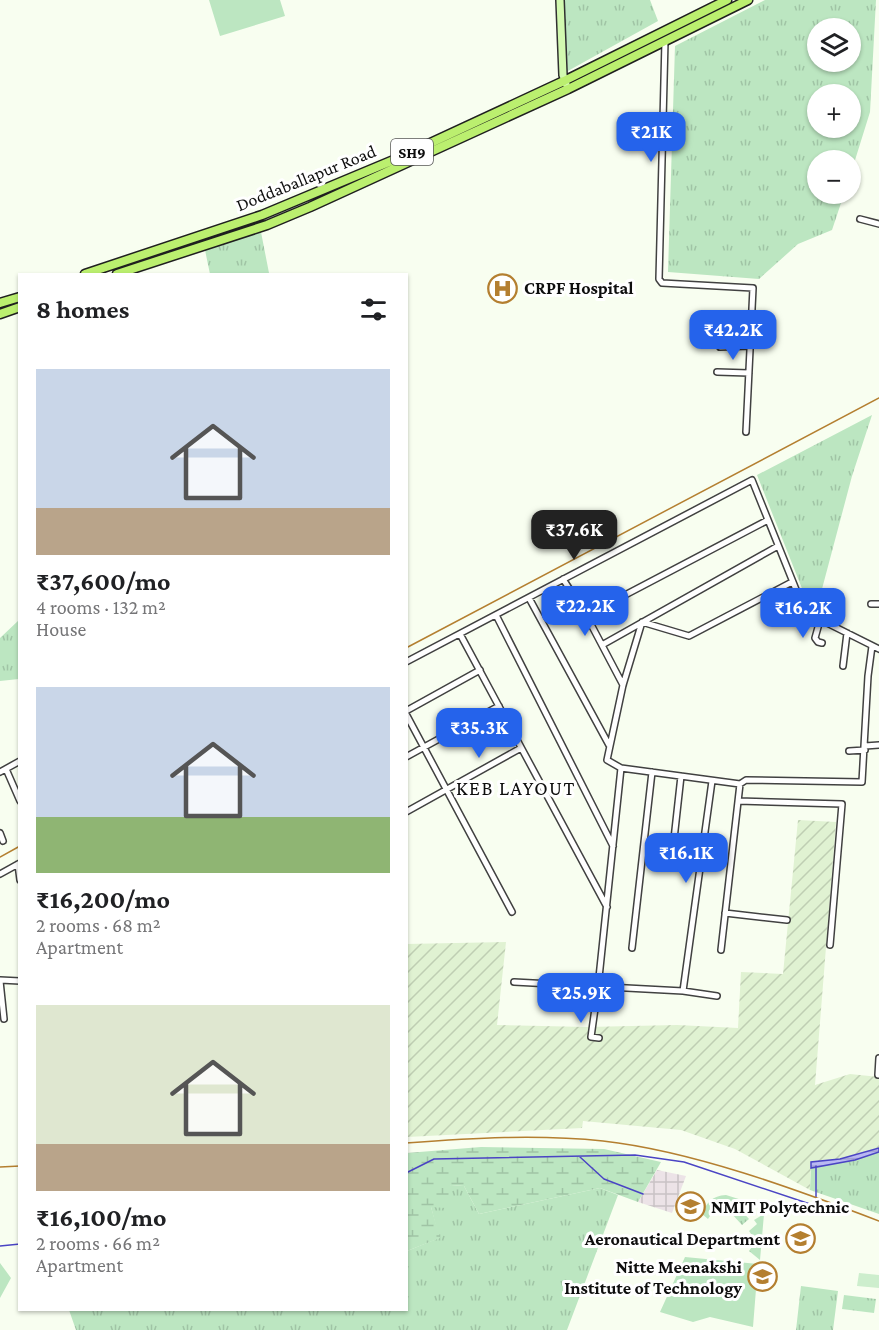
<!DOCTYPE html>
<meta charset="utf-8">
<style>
body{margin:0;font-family:"Crimson Pro",serif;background:#f2f2f2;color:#202124;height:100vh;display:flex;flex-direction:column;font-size:22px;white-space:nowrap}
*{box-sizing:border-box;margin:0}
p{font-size:20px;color:#757577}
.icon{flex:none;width:33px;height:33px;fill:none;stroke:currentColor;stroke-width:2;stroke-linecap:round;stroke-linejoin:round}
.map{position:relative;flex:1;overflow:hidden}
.drawer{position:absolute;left:18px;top:273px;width:390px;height:1038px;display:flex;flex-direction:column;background:#fff;border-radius:0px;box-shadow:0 2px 4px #0004}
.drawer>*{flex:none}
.fabs{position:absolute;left:807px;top:18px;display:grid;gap:12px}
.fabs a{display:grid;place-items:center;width:54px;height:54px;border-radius:50%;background:#fff;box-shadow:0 2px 4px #0004;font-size:30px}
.price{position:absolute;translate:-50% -51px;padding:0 14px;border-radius:12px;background:#2563eb;color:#fff;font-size:20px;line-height:39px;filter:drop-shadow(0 2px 3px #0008)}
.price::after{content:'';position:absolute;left:50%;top:36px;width:18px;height:14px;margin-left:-9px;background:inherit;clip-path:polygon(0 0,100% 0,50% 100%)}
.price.on{background:#222;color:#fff}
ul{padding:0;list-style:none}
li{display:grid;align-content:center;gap:12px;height:318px;padding:0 18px}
li span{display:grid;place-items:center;height:186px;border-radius:0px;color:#555}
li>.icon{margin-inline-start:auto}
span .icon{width:108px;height:108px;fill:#fffc;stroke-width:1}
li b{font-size:26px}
h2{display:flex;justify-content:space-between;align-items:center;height:72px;padding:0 18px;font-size:26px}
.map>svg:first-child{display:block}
.industrial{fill:url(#industrial-grid)}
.farmland{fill:url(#farmland-furrows)}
.grass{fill:url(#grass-tufts);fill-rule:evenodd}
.wetland{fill:url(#wetland-marsh)}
.park{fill:#bce6c1}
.pitch{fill:#cdeecd}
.water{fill:url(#water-rules);stroke:#4a44c4;stroke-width:1.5}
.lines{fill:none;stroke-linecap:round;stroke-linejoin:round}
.stream{stroke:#4a44c4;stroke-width:1.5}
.street-casing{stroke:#414141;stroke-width:8}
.secondary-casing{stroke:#303030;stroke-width:10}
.primary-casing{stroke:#1f1f1f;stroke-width:11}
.street{stroke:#fff;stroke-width:5}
.secondary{stroke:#d2f9b0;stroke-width:7}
.primary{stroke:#bbef6f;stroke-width:8}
.rail{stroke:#b47f30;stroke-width:1.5}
.labels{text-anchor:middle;stroke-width:6;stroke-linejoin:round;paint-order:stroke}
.shield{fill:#fff;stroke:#565656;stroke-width:1.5}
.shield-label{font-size:16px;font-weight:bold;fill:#0e0e0e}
.street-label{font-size:18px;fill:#0e0e0e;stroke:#fff}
.poi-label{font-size:18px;font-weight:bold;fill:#0e0e0e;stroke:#fff;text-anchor:start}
.neighbourhood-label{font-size:20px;letter-spacing:1.5px;fill:#0e0e0e;stroke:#fff}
</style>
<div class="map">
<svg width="879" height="1330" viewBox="0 0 879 1330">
<defs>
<pattern id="industrial-grid" width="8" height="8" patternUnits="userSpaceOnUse" patternTransform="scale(1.5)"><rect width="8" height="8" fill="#ece3e7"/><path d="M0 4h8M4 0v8" fill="none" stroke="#c9c2c5"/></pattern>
<pattern id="farmland-furrows" width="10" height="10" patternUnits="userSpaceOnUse" patternTransform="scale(1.5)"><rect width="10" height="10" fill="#e0f2d2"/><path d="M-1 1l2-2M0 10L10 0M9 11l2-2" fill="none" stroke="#bfceb3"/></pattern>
<pattern id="grass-tufts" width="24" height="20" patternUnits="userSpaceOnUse" patternTransform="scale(1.5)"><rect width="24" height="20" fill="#bce6c1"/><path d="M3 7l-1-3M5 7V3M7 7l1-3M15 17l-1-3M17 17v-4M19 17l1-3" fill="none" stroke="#a0c4a5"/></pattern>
<pattern id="wetland-marsh" width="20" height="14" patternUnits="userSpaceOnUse" patternTransform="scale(1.5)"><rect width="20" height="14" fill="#bce6c1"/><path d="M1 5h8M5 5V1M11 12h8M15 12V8" fill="none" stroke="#a0c4a5"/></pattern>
<pattern id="water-rules" width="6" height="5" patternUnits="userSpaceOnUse" patternTransform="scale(1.5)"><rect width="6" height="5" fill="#b9b8f2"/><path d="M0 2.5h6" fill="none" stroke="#9e9dce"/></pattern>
</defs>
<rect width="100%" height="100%" fill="#f8fef0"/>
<path class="industrial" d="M657 1170 686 1176 672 1213 638 1202Z"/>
<path class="farmland" d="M798 820 836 822 815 1085 850 1074 879 1077V1148L840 1159 811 1162 810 1190 735 1149 681 1130 583 1121 582 1128 407 1137 406 944 506 942 497 1025 587 1027 677 1025 738 1028 741 972 783 974Z"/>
<path class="grass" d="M563 0H650L658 21 566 72Z
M765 0H876L870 112 851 173 850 160H818V194H844L832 230 798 244 759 279 668 272 675 46ZM818 28H850V62H818ZM818 94H850V128H818Z
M261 232 269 273 210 274 205 250Z
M872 415 852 476 818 604 803 591 757 475Z
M19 620V679L0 681V638Z
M879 1152V1214L810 1190 811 1168 855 1160Z
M451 1185 464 1186 479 1214 600 1188 618 1195 567 1330H76L69 1310H406L407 1251 439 1238 431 1207Z
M726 1195 745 1201 741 1210 749 1219 742 1225 720 1201 708 1219 702 1214C707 1202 712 1196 726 1195Z
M764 1214 760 1260 749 1251 756 1241 749 1231 757 1224 754 1220Z
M801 1286 838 1291 833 1330H796Z
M844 1295 876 1299 874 1313 842 1309Z"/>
<path class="wetland" d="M481 1147 604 1149 661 1162 638 1202 600 1188 479 1214 464 1186 451 1185 446 1208 431 1207 440 1238 407 1251V1153Z"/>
<path class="park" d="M209 0H280L285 16 220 36Z
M685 1257 758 1264 753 1327 710 1317 693 1322 660 1312Z
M0 1263 11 1278 0 1298Z"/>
<path class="pitch" d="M859 1273 879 1275V1288L857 1286Z"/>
<path class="water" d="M879 1148V1152L855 1160 811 1168V1162L840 1159Z"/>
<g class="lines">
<path class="stream" d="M580 1157 604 1179 643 1194
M406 1173 434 1159 635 1155 684 1162 816 1206V1166
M0 1246 20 1244"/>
<defs>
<path id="street" d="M665 41 659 279 662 283 753 288 746 432
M860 219 879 224
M719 323 752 324
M720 347 750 346
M717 372 749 373
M563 579 585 613 623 685
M792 582 689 636 642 622 623 685 607 760 621 768 740 784 746 780 862 782 868 676 872 646
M529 598 609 745
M871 604H879
M496 615 613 846
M587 615 768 520
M820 620 815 638 818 642 822 643
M460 634 607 907
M602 645 778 546
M406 662 752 480 805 612 879 649
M843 666 847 633
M406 711 480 670
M406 714 512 912
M865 746 879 745
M849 751 865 750
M406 757 499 706
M6 769 20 801
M0 772 20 761
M738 801 842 804 830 945
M406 812 521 748
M0 833 3 841
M673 848 681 776
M18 864 20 880
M0 874 20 863
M725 913 787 920
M632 948 652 772
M721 950 740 784
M0 980 20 981
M0 981 4 1019
M514 982 683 991 717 996
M683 991 712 781
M599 1038 591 1037 598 987 621 768
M878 1075 879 1058"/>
<path id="secondary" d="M560 0 563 75 566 84"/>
<path id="primary" d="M85 274 262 215 396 159 564 81 727 0
M117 274 267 225 310 207 568 89 748 0
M0 303 20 297
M0 314 20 307"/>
</defs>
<use href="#street" class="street-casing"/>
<use href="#secondary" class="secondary-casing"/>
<use href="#primary" class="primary-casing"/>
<use href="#street" class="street"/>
<use href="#secondary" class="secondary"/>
<use href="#primary" class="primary"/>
<path class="rail" d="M406 648 879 398
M0 857 20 846
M406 1143C472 1138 537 1134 603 1141 692 1151 795 1189 879 1221
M0 1167 20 1166"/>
</g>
<defs>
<symbol id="hospital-ring" viewBox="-11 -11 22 22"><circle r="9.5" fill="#fff" stroke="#b47f30" stroke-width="1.5"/><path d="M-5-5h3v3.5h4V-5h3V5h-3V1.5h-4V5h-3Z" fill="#b47f30"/></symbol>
<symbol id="university-ring" viewBox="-11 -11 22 22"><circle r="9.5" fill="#fff" stroke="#b47f30" stroke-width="1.5"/><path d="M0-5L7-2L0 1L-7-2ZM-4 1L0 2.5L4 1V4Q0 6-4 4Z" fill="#b47f30"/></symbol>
</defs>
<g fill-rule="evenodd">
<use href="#hospital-ring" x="486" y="272" width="33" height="33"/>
<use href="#university-ring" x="674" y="1190" width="33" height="33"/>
<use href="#university-ring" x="784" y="1222" width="33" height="33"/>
<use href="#university-ring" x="746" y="1260" width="33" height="33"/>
</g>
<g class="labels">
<rect class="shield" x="391" y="139" width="42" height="26" rx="4.5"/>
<g class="shield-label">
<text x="412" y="158">SH9</text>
</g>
<g class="street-label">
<text transform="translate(306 178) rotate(-22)" y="6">Doddaballapur Road</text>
</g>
<g class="poi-label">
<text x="524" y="294">CRPF Hospital</text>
<text x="711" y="1213">NMIT Polytechnic</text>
<text x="780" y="1245" text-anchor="end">Aeronautical Department</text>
<text x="742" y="1273" text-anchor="end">Nitte Meenakshi<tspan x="742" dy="21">Institute of Technology</tspan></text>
</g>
<g class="neighbourhood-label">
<text x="516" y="795">KEB LAYOUT</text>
</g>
</g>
</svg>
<div class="fabs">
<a><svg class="icon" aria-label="layers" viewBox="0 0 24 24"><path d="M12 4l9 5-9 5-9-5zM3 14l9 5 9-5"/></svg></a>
<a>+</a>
<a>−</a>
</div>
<b class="price" style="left:651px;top:163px">₹21K</b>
<b class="price" style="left:733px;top:361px">₹42.2K</b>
<b class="price on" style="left:574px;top:561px">₹37.6K</b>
<b class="price" style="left:585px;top:637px">₹22.2K</b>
<b class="price" style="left:803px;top:639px">₹16.2K</b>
<b class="price" style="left:479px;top:759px">₹35.3K</b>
<b class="price" style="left:686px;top:884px">₹16.1K</b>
<b class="price" style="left:581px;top:1024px">₹25.9K</b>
<section class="drawer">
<h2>8 homes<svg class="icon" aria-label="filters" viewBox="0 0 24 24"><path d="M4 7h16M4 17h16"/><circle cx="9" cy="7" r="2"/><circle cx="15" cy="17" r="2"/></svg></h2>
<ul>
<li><span style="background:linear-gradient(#c9d6e8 75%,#b9a48a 0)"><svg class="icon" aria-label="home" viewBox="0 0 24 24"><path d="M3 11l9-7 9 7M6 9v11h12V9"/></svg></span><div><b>₹37,600/mo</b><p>4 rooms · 132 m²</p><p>House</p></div></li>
<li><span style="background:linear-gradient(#c9d6e8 70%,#8fb573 0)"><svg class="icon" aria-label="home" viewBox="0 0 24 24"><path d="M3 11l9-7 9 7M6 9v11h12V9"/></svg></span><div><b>₹16,200/mo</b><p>2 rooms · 68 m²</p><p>Apartment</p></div></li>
<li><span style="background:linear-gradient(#dfe7d0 75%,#b9a48a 0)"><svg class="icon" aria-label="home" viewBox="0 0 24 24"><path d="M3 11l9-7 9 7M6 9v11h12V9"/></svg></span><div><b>₹16,100/mo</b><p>2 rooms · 66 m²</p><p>Apartment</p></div></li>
</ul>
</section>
</div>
